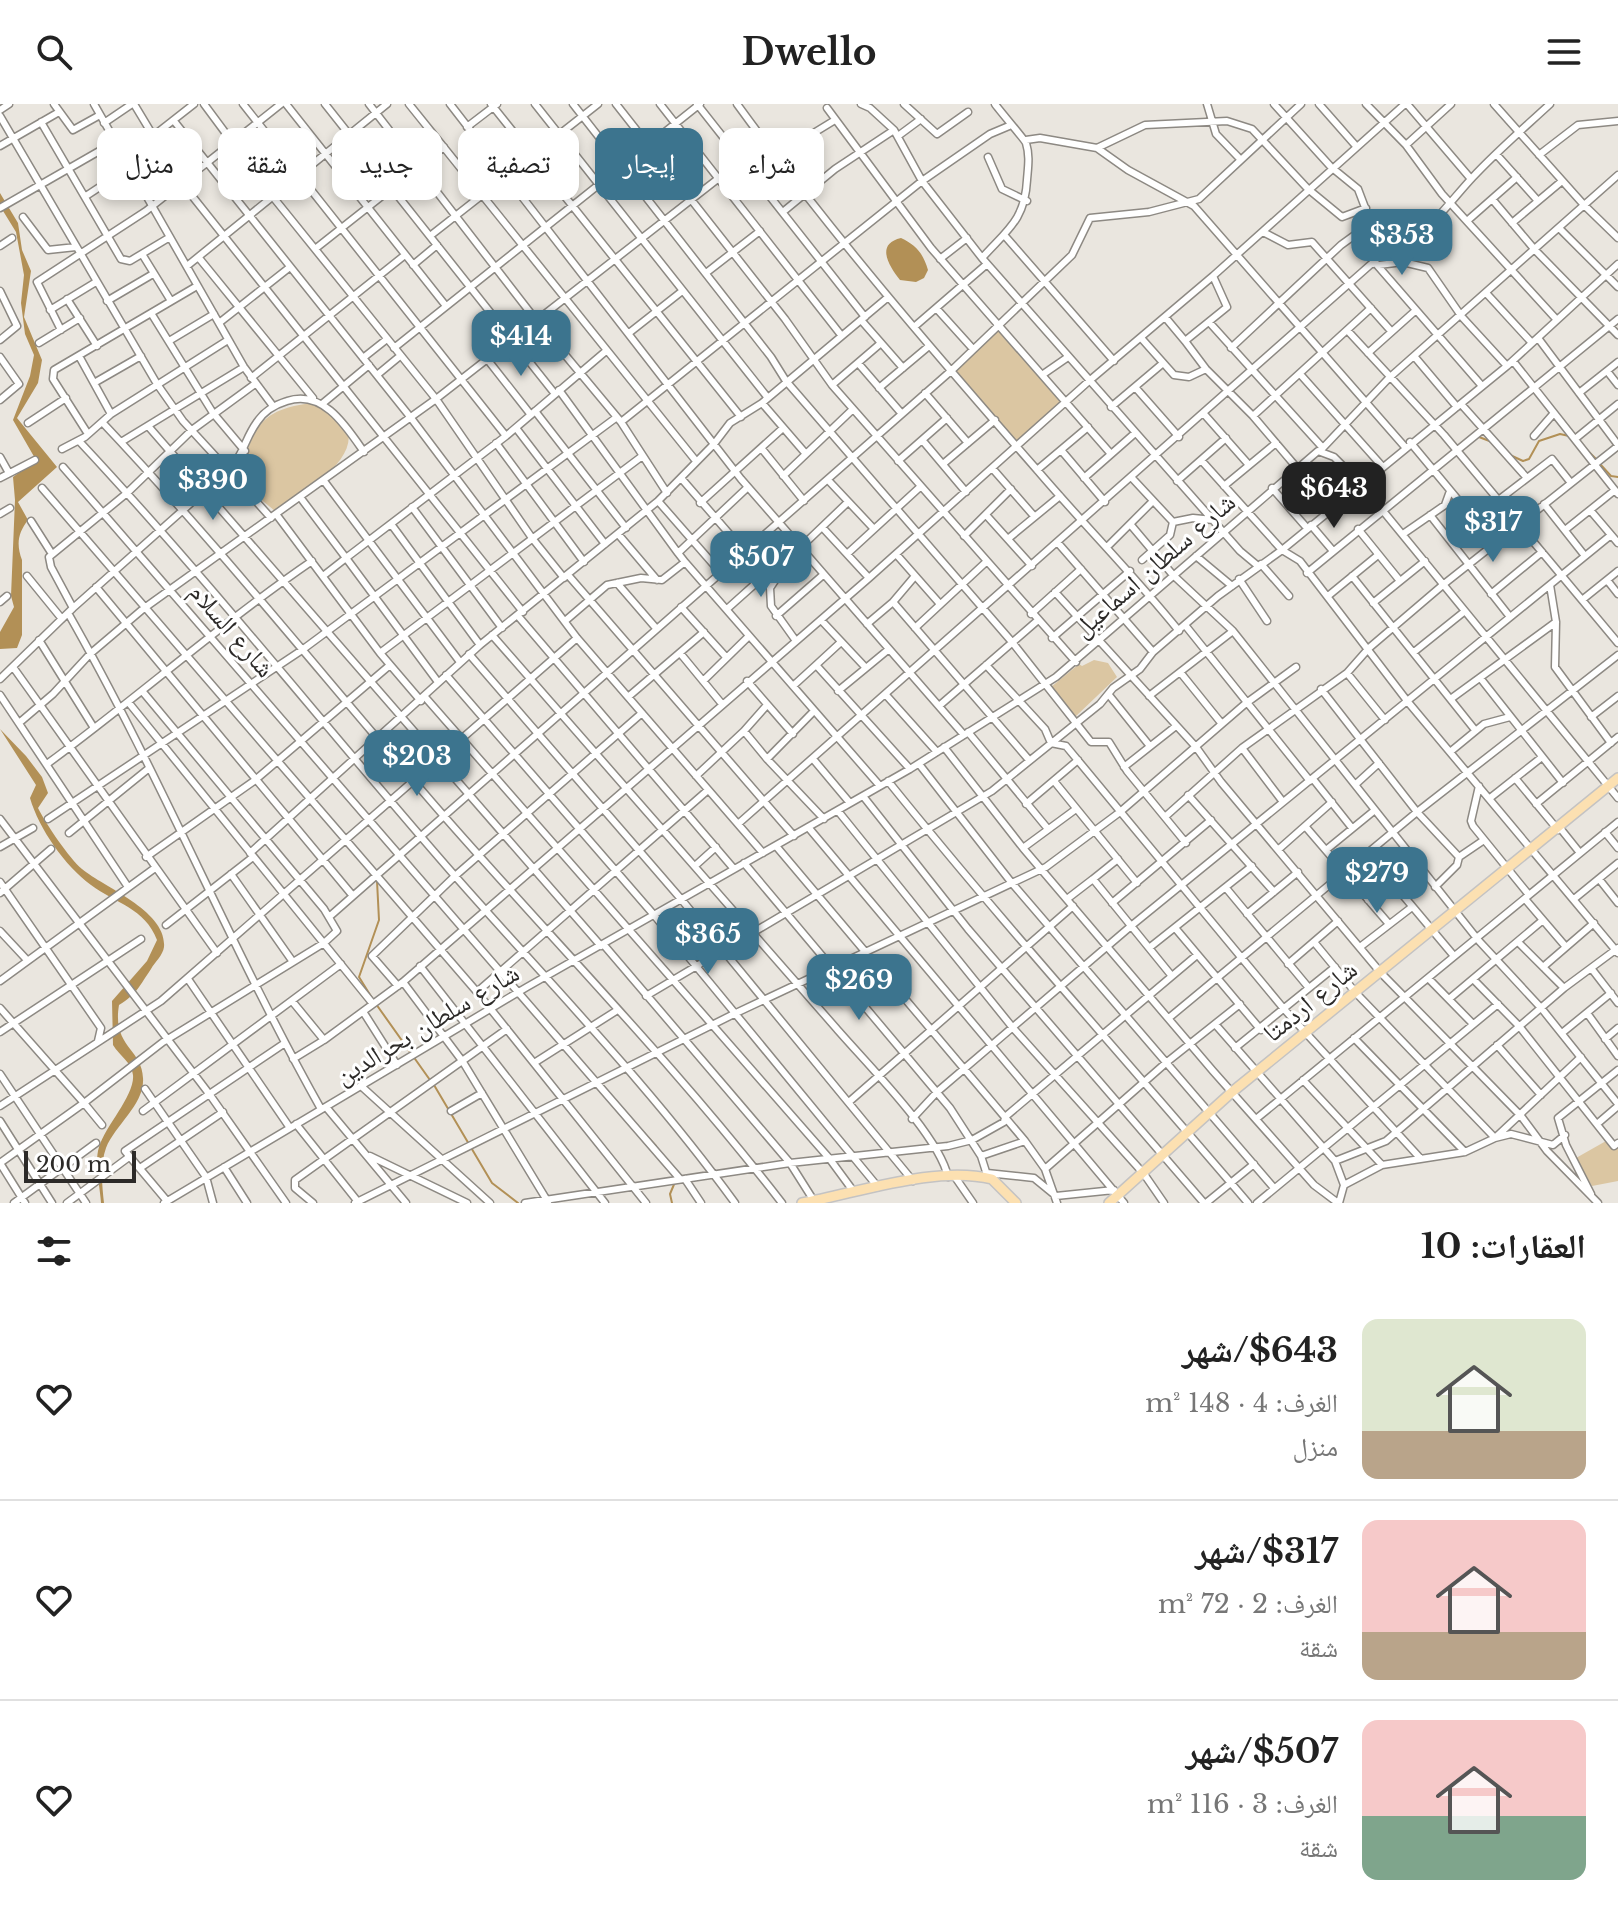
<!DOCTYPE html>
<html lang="ar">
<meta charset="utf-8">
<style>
body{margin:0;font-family:"Libre Baskerville","Noto Naskh Arabic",serif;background:#f6f6f6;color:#222;direction:rtl;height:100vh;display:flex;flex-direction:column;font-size:30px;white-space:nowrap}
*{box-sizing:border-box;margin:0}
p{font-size:26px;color:#767676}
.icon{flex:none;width:44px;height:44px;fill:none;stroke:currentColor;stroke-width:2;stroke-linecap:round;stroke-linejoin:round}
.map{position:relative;height:1099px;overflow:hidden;direction:ltr}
.details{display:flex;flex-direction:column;background:#fff;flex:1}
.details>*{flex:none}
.hud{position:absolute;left:24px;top:24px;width:800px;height:72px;direction:rtl;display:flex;gap:16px}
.scale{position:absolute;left:24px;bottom:20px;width:112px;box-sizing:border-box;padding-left:8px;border:4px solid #2c2a28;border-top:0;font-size:22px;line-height:28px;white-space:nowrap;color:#2c2a28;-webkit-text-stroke:6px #fff;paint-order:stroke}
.price{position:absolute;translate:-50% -68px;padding:0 18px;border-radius:16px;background:#3c748e;color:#fff;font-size:26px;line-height:52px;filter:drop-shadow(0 2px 4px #0008)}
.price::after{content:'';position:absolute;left:50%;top:48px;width:24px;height:18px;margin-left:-12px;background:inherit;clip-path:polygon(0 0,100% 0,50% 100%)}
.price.current{background:#222;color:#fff}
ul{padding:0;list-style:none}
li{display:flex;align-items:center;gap:24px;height:200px;padding:0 32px}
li+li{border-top:2px solid #e0e0e0}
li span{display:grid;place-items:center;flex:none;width:224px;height:160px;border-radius:16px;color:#555}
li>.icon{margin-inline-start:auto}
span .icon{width:96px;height:96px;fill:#fffc;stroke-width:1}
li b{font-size:34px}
h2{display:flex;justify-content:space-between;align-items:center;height:96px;padding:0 32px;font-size:34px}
.chip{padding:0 28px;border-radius:16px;background:#fff;box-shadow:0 4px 12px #0003;font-size:28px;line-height:72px}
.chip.current{background:#3c748e;color:#fff}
header{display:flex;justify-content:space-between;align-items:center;height:104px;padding:0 32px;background:#fff;font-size:36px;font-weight:800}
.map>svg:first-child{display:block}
.green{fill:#dbc6a2}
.water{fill:#b29056}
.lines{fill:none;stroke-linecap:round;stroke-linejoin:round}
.stream{stroke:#b29056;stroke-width:2}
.minor-casing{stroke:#8d8983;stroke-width:9}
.major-casing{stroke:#c4c3c3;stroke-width:12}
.minor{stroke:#fff;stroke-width:6}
.major{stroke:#fce0b1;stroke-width:9}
.labels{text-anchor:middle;stroke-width:6;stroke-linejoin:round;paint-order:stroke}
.street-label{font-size:26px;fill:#2c2a28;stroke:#fff}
</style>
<header><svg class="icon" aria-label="menu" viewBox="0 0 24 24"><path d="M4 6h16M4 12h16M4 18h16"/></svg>Dwello<svg class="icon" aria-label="search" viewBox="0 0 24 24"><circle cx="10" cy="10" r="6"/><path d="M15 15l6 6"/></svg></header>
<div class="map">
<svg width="1618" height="1099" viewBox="0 0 1618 1099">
<rect width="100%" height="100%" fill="#eae6df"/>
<path class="green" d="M998 225 1060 298 1016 338 955 266Z
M311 299 320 300 348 327C356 360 298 392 275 407L247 384 238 371C255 324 258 306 311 299Z
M1094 556 1108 559 1117 573 1075 613 1051 583 1079 560 1082 562Z
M1606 1037 1618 1042V1077L1592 1082 1576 1054Z"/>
<path class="water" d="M0 89 18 119 22 146 31 167 24 213 42 256 38 279 17 314 57 363 18 398 28 416C18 429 16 440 22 456V531L17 544 0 545V528L14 503 11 492 15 396 13 373 36 356 13 316 30 272 34 251 25 230 21 199 24 171 16 128 0 102Z
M901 134C916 141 923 149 928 166L924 174 916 178 900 176C889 162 875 140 901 134Z
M0 625 26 652 42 673 48 689 38 704C46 720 69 754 82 765 105 784 167 807 164 843 163 851 155 858 151 865 140 881 137 890 119 901 112 943 142 944 143 974 145 1000 115 1021 106 1044 100 1060 102 1082 104 1099H101C100 1082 94 1059 99 1043 106 1021 135 991 133 971 132 959 119 951 113 941L112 897 147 857 157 836C145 804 115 799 91 781 65 762 39 725 30 694L36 681Z"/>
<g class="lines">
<path class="stream" d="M1479 333 1492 338
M1586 345 1596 355
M1510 351 1523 357 1529 355 1539 337 1560 330 1569 332
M1600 360 1611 372 1618 373
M372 894 359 873 379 816 377 777
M376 900 430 976
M434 981 492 1079 518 1099
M644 1029 656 1042
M672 1099 670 1090 675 1078"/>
<defs>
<path id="minor" d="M54 0 73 26 100 11
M94 0 244 263 273 302
M134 0 181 78 523 508
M204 0 273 93 436 295 532 434 564 474
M243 0 506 332
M286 0 446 202
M325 0 555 290
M369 0 536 216 621 318 667 389
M409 0 696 357
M450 0 741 375 964 631
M491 0 741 313
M535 0 768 294
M573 0 771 253 786 277 1012 538 1091 638H1109L1127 667 1186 739
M616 0 785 215 832 281 1076 558
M660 0 841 231
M697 0 865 213
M737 0C830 128 934 248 1038 367 1084 421 1134 471 1179 527
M861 0 870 4 894 26 922 77 982 154 1240 447 1258 462
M904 0 937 30 968 8
M1207 0 1216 30 1240 55
M1274 0 1331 63 1358 85 1369 114 1373 160
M1319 0 1356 42
M1366 0 1406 41 1442 90 1557 216
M1407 0 1471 75
M1494 0 1584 101 1618 134
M827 4 931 144 1111 350
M0 6 9 0
M0 12 157 280 183 317 228 366C245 349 244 336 257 318 264 307 274 301 287 297 323 285 346 322 364 348
M174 17 411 314 577 534 763 749
M41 18 121 155 130 157 170 133
M104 19 132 0
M467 23 497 0
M898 32 921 15
M1026 36 1040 34 1097 44 1145 21 1227 17 1252 25 1308 85 1342 113 1366 104
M799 38 835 16
M1406 41 1451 0
M0 42 59 8
M1097 44 1128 66 1194 102 1405 343
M1496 50 1538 97
M1539 51 1578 21 1618 17
M988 53 1002 85 1027 97
M125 54 194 0
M86 92 130 63
M1492 95 1535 146 1618 231
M0 104 115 38
M784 107 835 65 894 26
M23 113 48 146 76 143
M1467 117 1517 73
M1512 119 1562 77
M1559 124 1618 183
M1263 128 1288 141 1312 138 1391 227
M430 132 598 0
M1005 132 1114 257
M0 142 12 134
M315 145 444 43
M142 150 171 197
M199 154 313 294
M982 154C1007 126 1025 116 1027 76 1028 63 1030 52 1026 39 1025 36 999 6 995 0
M940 155 967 134
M413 161 437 141
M1377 161 1482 282
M1379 161 1403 158 1428 164 1462 213 1507 262
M187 162 387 0
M706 169 760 127
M0 187 17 222 0 236
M1487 190 1532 239
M67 195 97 242
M107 197 153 170
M936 204 973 245
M50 206 96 178
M151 209 213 309 245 347
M1165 213 1185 237 1227 203 1213 172
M861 216 903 264
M1209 218 1322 343
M219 219 290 163
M914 223 987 160
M61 226 37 178 146 107 281 0
M1347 226 1444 331 1618 539
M629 229 681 188
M1538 234 1618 341
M1142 235 1174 271 1189 273 1206 265
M169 237 214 210
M1185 237 1206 265 1253 312 1331 404
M39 239 80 214
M394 244 700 0
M1231 244 1341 141 1370 120
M1368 249 1415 207
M79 252 111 310
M1414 252 1457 303
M0 253 19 280 0 296
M363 254 387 235
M487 255 531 311
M1513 257 1618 390
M858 259 902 310
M1607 267 1618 281
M1300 270 1382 362
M377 271 400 252
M1042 271 1068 253
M251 274 405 151
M94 279 141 252
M832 281 881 239
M1135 283 1179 333
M879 284 929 242
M559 286 678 449
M925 289 968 339
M1579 289 1618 258
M762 299 806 350
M322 300 369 261
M1461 300 1527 374
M1111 303 1162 260
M535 307 626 424
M1204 310 1249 361
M1253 312 1371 204
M102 318C221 444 329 580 443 711 556 840 677 963 782 1099
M621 318 922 77 990 30 1009 22
M28 319 66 294
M148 322 601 842
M516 324 605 440
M88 330 53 275 54 266 197 182
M1534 332 1554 309
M1575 335 1618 300
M79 337C210 477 329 628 455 772 550 880 651 983 735 1099
M923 337 966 388
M121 338 244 263
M1410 338 1474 415
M496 339 584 458
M62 345 85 333 111 310 228 236
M762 345 804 397
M1061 346 1105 398
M1320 347 1389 274 1618 71
M0 353 9 369
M1201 356 1282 446 1300 457 1408 598 1618 849
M898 357 947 314
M943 360 995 316
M63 363 680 1075
M992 364 1034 412
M1037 366 1088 323
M783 372 852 306
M0 374 35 356
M681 374 745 448
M1084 374 1134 330
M1132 374 1173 418
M828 376 874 425
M324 377 460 558
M1177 377 1226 334
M1224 382 1276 339
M42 384 477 888 646 1099
M1272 384 1307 424
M300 393 346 454 323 472
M658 397 721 469
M700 399 783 324
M1544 400 1585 452
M412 403 502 524
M1590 406 1618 439
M0 410 10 404
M276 410 380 549 421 597
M1430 411 1510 513
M987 412 1032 462
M31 417 52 450
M391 420 480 541
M1130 420 1173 471 1233 527 1479 837 1542 905 1618 1000
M1311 421 1333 447
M822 423 869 474
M1358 425 1400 477
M1565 426 1615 386
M618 430 657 476
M1403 430 1445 401 1450 387
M964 432 1011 385
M1009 434 1060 392
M1449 434 1552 355 1571 379
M757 438 778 472 770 484 771 502 796 537
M1058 439 1153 548
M1107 443 1153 397
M800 444 848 398
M847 450 920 383
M896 450 940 500
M1196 452 1232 482
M1142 456 1170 431 1173 418 1193 414 1213 416
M685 458 880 682
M1261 460 1289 492
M1307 469 1618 215
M568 471 794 732
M27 472 62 515
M1352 472 1475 626
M1239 475 1267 517
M1607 476 1618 490
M617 479 655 523
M1550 481 1556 518 1555 563 1611 639
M96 483 353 792
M1055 488 1196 643 1221 678 1381 869 1521 1012 1547 1047 1598 1099
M1491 490 1542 448
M1328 492 1378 451
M1582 496 1618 467
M0 498 7 492
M893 498 1029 656
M1373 499 1425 457
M681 503 726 553
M73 504 51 463 49 453 127 389 192 326 255 280
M727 505 775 462
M68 509C160 670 230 843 321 1005
M1031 510 1081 465
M518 512 734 765
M776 512 823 471
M821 516 866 564 889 545
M565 517 607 481 641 474 662 476 685 458 678 449 748 383
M867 520 893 498 915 472
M1185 521 1310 677
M915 524 986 458
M492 531C607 661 722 792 836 924 865 958 939 1031 948 1073
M1052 534 1130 467
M39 536 94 624
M1414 548 1465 507
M380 549 641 353
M680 549 722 600
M469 550 681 795 913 1077
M816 561 841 538
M986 561 1045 625 1051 639 1066 642 1284 905 1420 1054
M13 563 217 849
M1180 568 1222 620
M1347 569 1385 616
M446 571 654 811 878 1083
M0 575 73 504 228 366 271 414
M1481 575 1563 679
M703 577 749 532
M747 577 793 630
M438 578 346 454 506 332 606 247
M793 582 816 561 910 665
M1321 585 1417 708 1459 753
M838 587 866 564
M0 591 128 783
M886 591 937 648
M1109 591 1149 641
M1149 592 1233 527
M425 593 829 1054 854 1088
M628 593 704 528
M1452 594 1556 518
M129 599 373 900
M939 602 1037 517
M1591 613 1618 592
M19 619 53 590 90 550 143 505 436 295 765 38
M744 627 767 601
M968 628 1048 725
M944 643 1023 744 1213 967 1314 1081 1338 1099
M1242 644 1283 698
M1450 648 1484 620 1510 613
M767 655 824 715
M813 655 850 699
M47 660C137 594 220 520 312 457
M919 660 1011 778 1274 1084
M1124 663 1176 622
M696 672 744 627 767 655 814 607
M1515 674 1558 726
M1313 675 1352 724
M888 677C1004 821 1128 958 1248 1099
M1054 677 1137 779
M1356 680 1379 659
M1479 682 1471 717 1473 722 1529 791
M1188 691 1274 788
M863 692 968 825 1204 1099
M1490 694 1542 653
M1026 700 1078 656
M1536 700 1618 633
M838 707 1013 924 1144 1070 1164 1099
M1166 712 1242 644 1347 569 1369 544 1444 480 1618 342
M0 715 210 991 286 1099
M48 715 302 546 617 313
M738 720 1378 154C1417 145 1446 102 1472 74 1496 48 1524 24 1550 0
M1305 722 1389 820
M808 723 1124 1099
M1560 724 1580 749
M1605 728 1618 744
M69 729 148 665
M776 742 1025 1037 1045 1065 1057 1099
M0 743 33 724
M1023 744 1076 705
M1279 745 1332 698
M1326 746 1375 706
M250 749 480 541 658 397 714 340 730 319 762 299 887 194
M146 753 254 677 390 561
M744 759 950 1004 981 1052 988 1074
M696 761 716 743
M231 770 293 858
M1093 775 1118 755
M1599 775 1618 799
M1391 777 1454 852
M0 778 101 924 98 937
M1435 783 1457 761 1459 753 1484 736
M1226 784 1309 884
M0 789 51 745
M1067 795 1093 775 1171 871
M1525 795 1566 843
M1574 795 1618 759
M1368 796 1415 757
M1112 799 1211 716
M1247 810 1298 768
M329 813 952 266 1072 151 1090 114 1149 108 1199 95 1301 0
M166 821 253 753
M1176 825 1261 926
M0 827 27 856
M1314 838 1356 889 1495 1034 1511 1030 1553 1041 1565 1031
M1518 838 1564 884
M603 840 790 1059 814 1097
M1360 843 1412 803
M1149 844 1252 762
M1288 860 1338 817
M420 862 605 1099
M1543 863 1594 819
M1591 864 1618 899
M1428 874 1473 920
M188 875 290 1024
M1473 875 1519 922 1614 1042 1618 1039
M0 877 155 764
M403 878 463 958 548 1098
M398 882 372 852 455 772 642 609
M477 888 708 686
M646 892 992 687 1100 600 1113 584 1140 565 1153 548 1218 492 1282 446 1507 262 1618 160
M1449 895 1543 816
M292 897 324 936 403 878 869 474 1089 277 1213 172 1405 0
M0 904 84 999 0 1059 25 1099
M364 909 397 961
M1587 909 1618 952
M1170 913 1417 708 1618 551
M1215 920 1335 1057 1344 1081 1339 1099
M0 928 141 835
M1562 929 1611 889
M1354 934 1465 1048
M1605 935 1618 924
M1497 941 1541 991
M1235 944 1335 863
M293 955 324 936
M534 959 616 907
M0 970 86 1099
M1303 976 1382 1061
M361 982 490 1099
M145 985 206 1073 213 1099
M850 997 1073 802
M0 1002 161 897 577 534
M326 1003 406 1099
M143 1007 341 860
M451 1007 482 989
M912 1015 937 988 1131 822 1611 431
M1256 1015 1618 718
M0 1017 52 1099
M296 1020 359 1099
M1597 1020 1618 1002
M102 1021 84 999 163 938 324 839 337 827 324 805 143 588
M370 1052 467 1099
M981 1052 1025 1037
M1335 1057 1386 1037 1564 884 1618 844
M224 1063 247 1099
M140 1064 223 1008
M1045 1065 1167 958 1240 900
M987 1069 1034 1074 1056 1092 1114 1086
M955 1073 973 1099
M685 1075 701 1099
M1344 1081 1382 1061 1465 1048 1495 1034 1581 953
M1591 1090 1566 1041 1558 1014 1618 966
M167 1097 125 1047 285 939
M14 1099 96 1039
M67 1099 129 1053
M164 1099 527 883 910 665 1056 573 1318 347 1334 353 1361 380 1618 694
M313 1099 295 1084V1076L507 925
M355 1099 736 909 1046 763 1120 708 1245 600 1296 563
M525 1099 790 1059 948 1042 972 1036 1004 1018 1005 1013 1197 851
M1206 1099 1254 1060
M1257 1099 1498 900"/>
<path id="major" d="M802 1099C858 1089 936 1061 992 1075L1016 1099
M1109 1099 1232 988 1618 674"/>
</defs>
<use href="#minor" class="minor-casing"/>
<use href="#major" class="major-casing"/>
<use href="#minor" class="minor"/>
<use href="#major" class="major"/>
</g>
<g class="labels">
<g class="street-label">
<text transform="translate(1154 461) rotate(-41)" y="9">شارع سلطان اسماعيل</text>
<text transform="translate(232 526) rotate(49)" y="9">شارع السلام</text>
<text transform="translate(1310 897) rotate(-39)" y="9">شارع اردمتا</text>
<text transform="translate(427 920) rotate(-31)" y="9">شارع سلطان بحرالدين</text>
</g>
</g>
</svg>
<div class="scale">200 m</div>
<b class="price" style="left:1402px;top:173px">$353</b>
<b class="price" style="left:521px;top:274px">$414</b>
<b class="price" style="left:213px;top:418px">$390</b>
<b class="price current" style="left:1334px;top:426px">$643</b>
<b class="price" style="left:1493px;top:460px">$317</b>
<b class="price" style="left:761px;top:495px">$507</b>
<b class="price" style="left:417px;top:694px">$203</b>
<b class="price" style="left:1377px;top:811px">$279</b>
<b class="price" style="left:708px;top:872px">$365</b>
<b class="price" style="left:859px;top:918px">$269</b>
<div class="hud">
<a class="chip">شراء</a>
<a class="chip current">إيجار</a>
<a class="chip">تصفية</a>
<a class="chip">جديد</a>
<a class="chip">شقة</a>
<a class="chip">منزل</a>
</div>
</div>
<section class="details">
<h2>العقارات: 10<svg class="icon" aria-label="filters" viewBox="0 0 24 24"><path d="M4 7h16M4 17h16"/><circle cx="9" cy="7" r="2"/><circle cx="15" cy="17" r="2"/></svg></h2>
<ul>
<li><span style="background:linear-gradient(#dfe7d0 70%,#b9a48a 0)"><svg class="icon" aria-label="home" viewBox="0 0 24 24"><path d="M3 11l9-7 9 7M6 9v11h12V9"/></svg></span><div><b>$643/شهر</b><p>الغرف: 4 · 148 m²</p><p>منزل</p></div><svg class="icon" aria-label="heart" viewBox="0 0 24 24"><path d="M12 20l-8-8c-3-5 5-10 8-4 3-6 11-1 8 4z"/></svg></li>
<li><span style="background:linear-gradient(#f6c9c9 70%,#b9a48a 0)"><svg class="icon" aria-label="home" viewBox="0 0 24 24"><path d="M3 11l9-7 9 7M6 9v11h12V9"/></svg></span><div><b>$317/شهر</b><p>الغرف: 2 · 72 m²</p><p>شقة</p></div><svg class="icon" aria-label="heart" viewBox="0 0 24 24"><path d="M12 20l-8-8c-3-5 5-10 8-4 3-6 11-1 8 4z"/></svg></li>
<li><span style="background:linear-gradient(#f6c9c9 60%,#7fa58c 0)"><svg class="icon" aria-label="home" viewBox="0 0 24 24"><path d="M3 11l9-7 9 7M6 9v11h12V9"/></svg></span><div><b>$507/شهر</b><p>الغرف: 3 · 116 m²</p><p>شقة</p></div><svg class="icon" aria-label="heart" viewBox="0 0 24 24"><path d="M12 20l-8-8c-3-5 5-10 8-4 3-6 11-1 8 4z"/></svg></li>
</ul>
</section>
